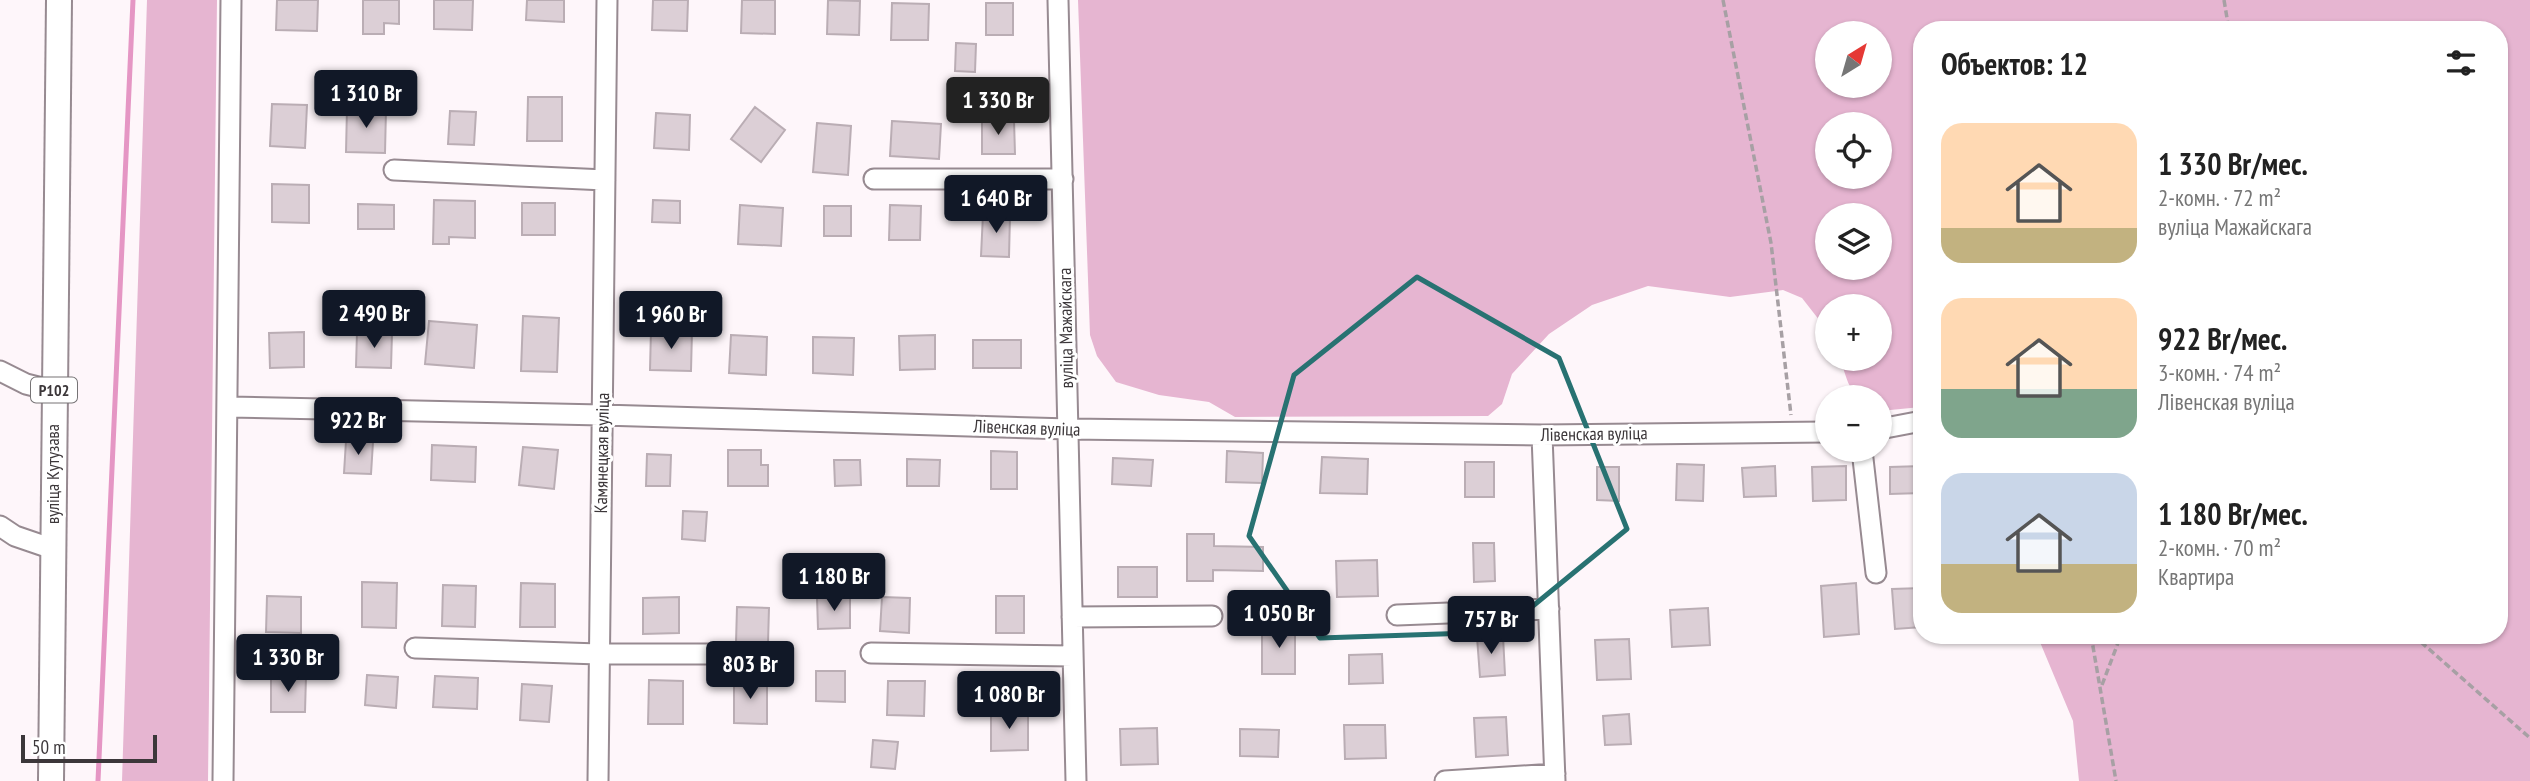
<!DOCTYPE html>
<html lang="ru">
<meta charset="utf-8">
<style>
body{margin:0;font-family:"PT Sans Narrow",sans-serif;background:#f2f2f2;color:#222;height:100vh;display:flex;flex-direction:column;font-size:26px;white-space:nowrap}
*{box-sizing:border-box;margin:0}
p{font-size:23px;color:#767676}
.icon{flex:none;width:38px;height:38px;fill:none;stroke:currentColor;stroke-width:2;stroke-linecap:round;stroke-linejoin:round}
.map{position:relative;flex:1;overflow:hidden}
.drawer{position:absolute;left:1913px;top:21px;width:595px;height:623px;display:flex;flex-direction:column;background:#fff;border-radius:28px;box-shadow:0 2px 5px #0004}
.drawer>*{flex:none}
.needle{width:46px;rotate:37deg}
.tools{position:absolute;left:1815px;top:21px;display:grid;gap:14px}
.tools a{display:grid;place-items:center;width:77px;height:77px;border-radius:50%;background:#fff;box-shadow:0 2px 5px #0004;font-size:35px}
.scale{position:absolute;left:21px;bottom:18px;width:136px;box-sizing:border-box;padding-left:7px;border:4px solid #3c373a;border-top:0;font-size:19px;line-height:24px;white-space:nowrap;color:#3c373a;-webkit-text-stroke:5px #fff;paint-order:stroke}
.price{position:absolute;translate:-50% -60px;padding:0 16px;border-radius:7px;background:#111827;color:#fff;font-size:23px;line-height:46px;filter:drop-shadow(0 2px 4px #0008)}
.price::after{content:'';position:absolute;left:50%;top:42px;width:21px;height:16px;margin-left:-10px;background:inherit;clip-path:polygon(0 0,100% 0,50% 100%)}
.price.active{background:#222;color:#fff}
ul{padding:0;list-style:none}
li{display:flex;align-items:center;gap:21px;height:175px;padding:0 28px}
li span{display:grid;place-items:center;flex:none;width:196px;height:140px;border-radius:21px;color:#555}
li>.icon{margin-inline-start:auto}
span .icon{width:84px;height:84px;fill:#fffc;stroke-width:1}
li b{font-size:30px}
h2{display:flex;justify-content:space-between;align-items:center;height:84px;padding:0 28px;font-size:30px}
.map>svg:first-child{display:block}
.green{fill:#e6b5d1;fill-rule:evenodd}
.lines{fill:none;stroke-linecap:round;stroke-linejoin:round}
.stream{stroke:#e596c4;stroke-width:5}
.building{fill:#dccfd6;stroke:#baadb4;stroke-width:2}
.minor-casing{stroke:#978a91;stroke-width:23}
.major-casing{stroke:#978a91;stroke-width:28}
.path{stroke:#a7a0a4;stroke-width:3.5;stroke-dasharray:7 3.5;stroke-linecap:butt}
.minor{stroke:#fff;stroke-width:19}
.major{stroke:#fff;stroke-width:24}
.marked{fill:none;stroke:#287272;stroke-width:5;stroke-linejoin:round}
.labels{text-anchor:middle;stroke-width:6;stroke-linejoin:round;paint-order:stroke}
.shield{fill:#fff;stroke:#767375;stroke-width:2}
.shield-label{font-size:16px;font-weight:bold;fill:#3c373a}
.street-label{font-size:18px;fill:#3c373a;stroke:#fff}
</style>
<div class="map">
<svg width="2530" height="781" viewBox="0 0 2530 781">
<rect width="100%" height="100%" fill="#fef6fa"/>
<path class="green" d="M147 0H217L208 781H122Z
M1078 0H2530V781H2079L2073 721 2037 635H2499V30H1922L1921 407 1880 411V397C1847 397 1850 386 1840 359H1880V306H1827V330L1802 298 1783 290 1730 297 1648 286 1592 305 1549 334 1512 374 1502 404 1488 416 1235 417 1209 402 1159 395 1116 382 1097 356 1090 335ZM1827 33H1880V86H1827ZM1827 124H1880V177H1827ZM1827 215H1880V268H1827Z"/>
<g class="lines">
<path class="stream" d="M98 781 133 0"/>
</g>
<path class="building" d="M277 0H318L317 31 276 30Z
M363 0H399V24L384 23V34H363Z
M434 0H473L472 30 434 29Z
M527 0H564V22L526 20Z
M653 0H688L687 31 652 30Z
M742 0H775V34L741 33Z
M828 0 860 1 859 35 827 34Z
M892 3 929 4 928 40H891Z
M986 3H1013V35H986Z
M956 43 976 44 975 72 955 71Z
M528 97H562V141H527Z
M272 104 307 105 305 148 270 146Z
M755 107 785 130 761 162 731 139Z
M347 108 386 109 385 153 346 152Z
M450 111 476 112 474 145 448 144Z
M656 113 690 115 689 150 654 148Z
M982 120H1014L1015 154H982Z
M892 121 941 124 939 159 890 156Z
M817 123 851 126 848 175 813 172Z
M272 184 309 185V223L272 222Z
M434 200 475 201V238L449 237V244H433Z
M653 200 680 201V223L652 222Z
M522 203H555V235H522Z
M358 204 394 205V229H358Z
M740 205 783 208 781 246 738 244Z
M890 205 921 206 920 240H889Z
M824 206H851V236H824Z
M983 214H1010L1009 257 981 256Z
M523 316 559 318 557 372 521 371Z
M429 321 477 325 474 368 425 364Z
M651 330 692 331 691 371 650 370Z
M304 332V367L270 368 269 333Z
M357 332 392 333 391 368 356 367Z
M731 335 767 337 766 375 729 373Z
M935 335V369L900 370 899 336Z
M813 337 854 338 853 375 813 373Z
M973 340H1021V368H973Z
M346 441 373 442 371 474 344 473Z
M432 445 476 447 475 482 431 480Z
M523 447 558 450 554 489 519 485Z
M728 450H761V465H768V486H728Z
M991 451 1017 452V489H991Z
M1227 451 1263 453 1262 483 1226 482Z
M647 454 671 455 670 486H646Z
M1322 457 1368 459 1367 494 1320 493Z
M1113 458 1153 460 1151 486 1112 484Z
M907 459 940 460 939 486H907Z
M834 460H860L861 485 835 486Z
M1465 462H1494V497H1465Z
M1677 464 1704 465 1703 501 1676 500Z
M1775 466 1776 496 1744 497 1742 468Z
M1846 466V500L1813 501 1812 467Z
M1922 466V493L1890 494V467Z
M1597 467H1619V501L1597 500Z
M683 511 707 512 705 541 682 539Z
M1187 534H1214V546L1263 547V571L1213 570V581H1187Z
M1473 543H1494L1495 581 1474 582Z
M1377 560 1378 596 1337 597 1336 561Z
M1118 567H1157V597H1118Z
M362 582 397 583 396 628 362 627Z
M521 583 555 584V627H520Z
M1856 583 1859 634 1824 637 1821 586Z
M443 585 476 586 475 627 442 626Z
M1922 588V627L1895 629 1892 589Z
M267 596 301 597V633L266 632Z
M996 596H1024V633H996Z
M679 597V633L643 634V598Z
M817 597H850V628L818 629Z
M882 597 910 598 909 633 880 631Z
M737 607 769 608 768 643H736Z
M1708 608 1710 645 1672 647 1670 610Z
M1262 626H1295V674H1262Z
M1503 636 1505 675 1480 677 1477 637Z
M1629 639 1631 679 1597 680 1595 640Z
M1382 654 1383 683 1349 684V655Z
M816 671H845V702L816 701Z
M367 675 398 677 396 708 365 705Z
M271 676H306L305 712H271Z
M435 676 478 678 477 709 433 707Z
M734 677 767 678V724L734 723Z
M649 680 683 681V724H648Z
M888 681H925L924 716 887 715Z
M522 684 552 686 549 722 520 720Z
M991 711H1028V750L991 751Z
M1629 714 1631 744 1605 745 1603 716Z
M1506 717 1508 755 1476 757 1474 718Z
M1344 725H1385L1386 758 1345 759Z
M1157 728 1158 764 1121 765 1120 729Z
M1240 729 1279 730 1278 757 1240 756Z
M873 740 898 742 895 769 871 767Z"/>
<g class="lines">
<defs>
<path id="minor" d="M1058 0 1076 781
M394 170 605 180
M874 179H1063
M0 371 26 384 54 391
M228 407 602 415 1069 429 1542 435 1827 432
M1880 429 1922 421
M1542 435 1555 781
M1862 450 1876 573
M0 526 15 536 53 549
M1397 615 1549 609
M1072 617 1212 616
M415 648 599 654H713
M871 653 1073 656
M223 781 231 0
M598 781 607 0
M1445 781 1555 774"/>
<path id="major" d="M51 781 59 0"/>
</defs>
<use href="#minor" class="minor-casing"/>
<use href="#major" class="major-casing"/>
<path class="path" d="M1723 0 1771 243 1791 415
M2224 0 2229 30
M2091 635 2116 781
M2413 635 2530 738
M2102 685 2121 635"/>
<use href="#minor" class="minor"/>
<use href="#major" class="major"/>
</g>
<path class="marked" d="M1417 277 1559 358 1627 529 1501 632 1320 638 1249 536 1294 375Z"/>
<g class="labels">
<rect class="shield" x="31" y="377.5" width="46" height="25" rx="5"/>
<g class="shield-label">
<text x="54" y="396">Р102</text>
</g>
<g class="street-label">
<text transform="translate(1066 328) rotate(-91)" y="6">вуліца Мажайскага</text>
<text transform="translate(1027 428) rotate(2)" y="6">Лівенская вуліца</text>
<text transform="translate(1594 434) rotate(-1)" y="6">Лівенская вуліца</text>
<text transform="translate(602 453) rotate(-89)" y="6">Камянецкая вуліца</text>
<text transform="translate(53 474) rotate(-90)" y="6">вуліца Кутузава</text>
</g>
</g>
</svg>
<div class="tools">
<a><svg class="needle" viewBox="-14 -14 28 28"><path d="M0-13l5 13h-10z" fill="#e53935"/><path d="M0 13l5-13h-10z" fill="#767676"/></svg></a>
<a><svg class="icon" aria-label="locate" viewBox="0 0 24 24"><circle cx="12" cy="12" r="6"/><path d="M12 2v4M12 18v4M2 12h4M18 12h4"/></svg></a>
<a><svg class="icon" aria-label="layers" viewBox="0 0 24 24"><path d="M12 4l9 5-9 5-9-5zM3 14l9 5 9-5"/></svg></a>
<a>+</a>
<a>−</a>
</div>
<div class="scale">50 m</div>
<b class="price" style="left:366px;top:130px">1 310 Br</b>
<b class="price active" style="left:998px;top:137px">1 330 Br</b>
<b class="price" style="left:996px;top:235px">1 640 Br</b>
<b class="price" style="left:374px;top:350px">2 490 Br</b>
<b class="price" style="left:671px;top:351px">1 960 Br</b>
<b class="price" style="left:358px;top:457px">922 Br</b>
<b class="price" style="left:834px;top:613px">1 180 Br</b>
<b class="price" style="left:1279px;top:650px">1 050 Br</b>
<b class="price" style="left:1491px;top:656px">757 Br</b>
<b class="price" style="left:288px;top:694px">1 330 Br</b>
<b class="price" style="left:750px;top:701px">803 Br</b>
<b class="price" style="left:1009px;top:731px">1 080 Br</b>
<section class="drawer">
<h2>Объектов: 12<svg class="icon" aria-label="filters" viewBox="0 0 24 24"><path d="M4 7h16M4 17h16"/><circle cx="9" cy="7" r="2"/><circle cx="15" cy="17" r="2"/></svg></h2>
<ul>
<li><span style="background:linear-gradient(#ffd9b3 75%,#c2b280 0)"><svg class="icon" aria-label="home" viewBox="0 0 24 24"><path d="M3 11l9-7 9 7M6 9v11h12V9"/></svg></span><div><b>1 330 Br/мес.</b><p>2-комн. · 72 m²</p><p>вуліца Мажайскага</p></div></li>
<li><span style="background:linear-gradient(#ffd9b3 65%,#7fa58c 0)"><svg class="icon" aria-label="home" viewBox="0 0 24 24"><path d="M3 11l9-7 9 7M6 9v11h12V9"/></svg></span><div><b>922 Br/мес.</b><p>3-комн. · 74 m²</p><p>Лівенская вуліца</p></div></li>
<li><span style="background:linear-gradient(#c9d6e8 65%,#c2b280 0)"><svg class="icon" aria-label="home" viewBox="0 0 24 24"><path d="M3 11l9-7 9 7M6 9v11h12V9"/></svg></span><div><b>1 180 Br/мес.</b><p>2-комн. · 70 m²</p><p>Квартира</p></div></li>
</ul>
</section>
</div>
